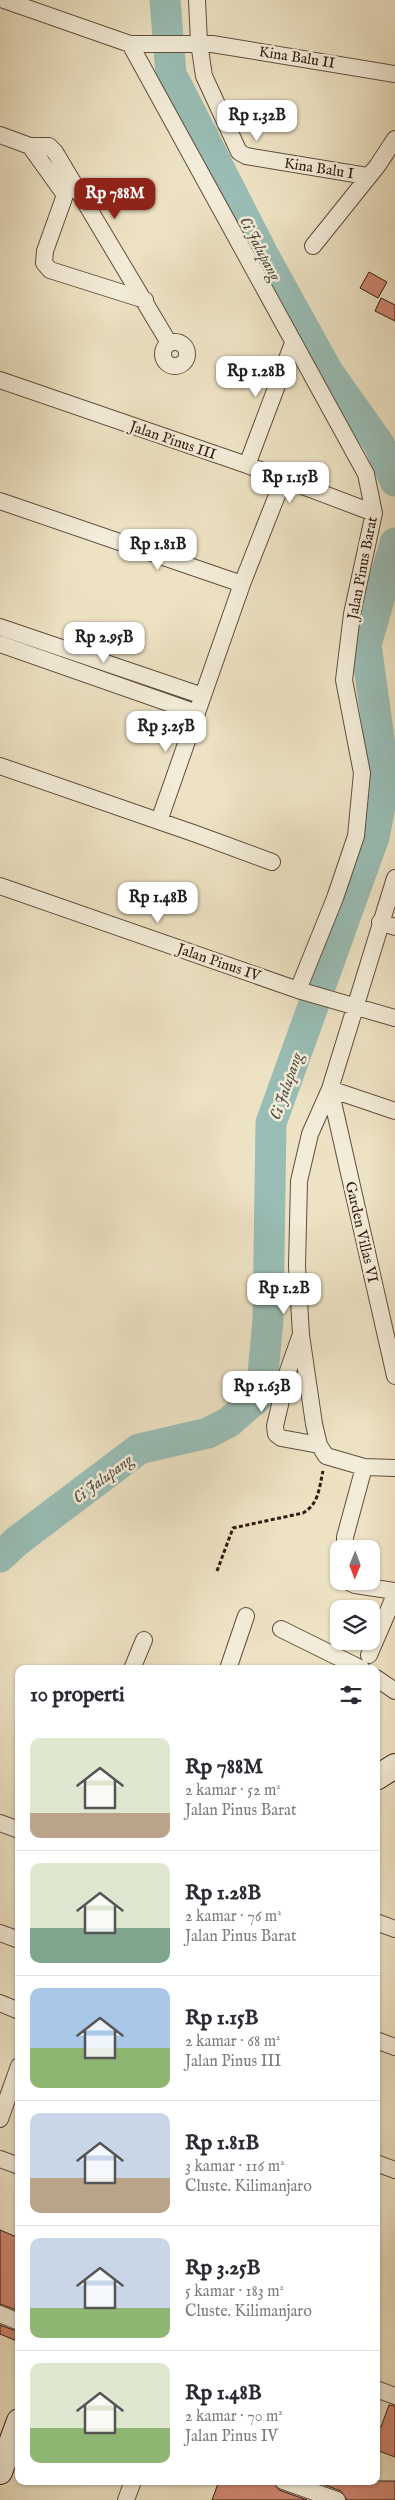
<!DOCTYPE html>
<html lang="id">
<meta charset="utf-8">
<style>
body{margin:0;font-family:"IM FELL English",serif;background:#f7f7f7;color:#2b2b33;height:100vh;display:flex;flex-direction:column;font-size:19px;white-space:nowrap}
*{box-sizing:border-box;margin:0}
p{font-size:16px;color:#7c7c81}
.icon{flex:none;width:28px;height:28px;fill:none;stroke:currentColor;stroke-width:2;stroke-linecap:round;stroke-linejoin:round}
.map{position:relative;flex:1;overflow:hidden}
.side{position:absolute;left:15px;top:1665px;width:365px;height:820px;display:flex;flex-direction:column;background:#fff;border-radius:10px;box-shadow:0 1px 4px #0004}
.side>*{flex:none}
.needle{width:32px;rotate:181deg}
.tools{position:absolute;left:330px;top:1540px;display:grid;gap:10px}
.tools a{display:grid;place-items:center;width:50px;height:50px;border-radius:10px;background:#fff;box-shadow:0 1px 4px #0004;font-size:25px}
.price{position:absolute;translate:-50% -42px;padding:0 11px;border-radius:10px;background:#fff;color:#222;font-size:16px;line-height:32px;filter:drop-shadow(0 1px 2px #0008)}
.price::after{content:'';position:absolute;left:50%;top:30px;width:15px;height:11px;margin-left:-8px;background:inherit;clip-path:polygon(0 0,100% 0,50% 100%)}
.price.on{background:#8f2418;color:#fff}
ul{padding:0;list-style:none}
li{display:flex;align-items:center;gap:15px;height:125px;padding:0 15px}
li+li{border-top:1px solid #e1e1e2}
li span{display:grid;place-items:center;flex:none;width:140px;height:100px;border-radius:10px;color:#555}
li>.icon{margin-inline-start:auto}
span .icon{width:60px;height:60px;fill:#fffc;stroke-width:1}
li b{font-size:21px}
h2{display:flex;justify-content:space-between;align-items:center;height:60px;padding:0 15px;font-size:21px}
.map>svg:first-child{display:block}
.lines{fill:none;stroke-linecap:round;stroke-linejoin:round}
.river{stroke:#99bdb5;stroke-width:31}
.building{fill:#cf8670;stroke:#311b12}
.minor-casing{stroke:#604d3e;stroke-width:18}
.secondary-casing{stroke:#311b12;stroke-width:26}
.path{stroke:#311b12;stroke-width:3;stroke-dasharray:4 2.5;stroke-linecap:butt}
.minor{stroke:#f3ecd8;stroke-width:16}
.secondary{stroke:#f3ecd8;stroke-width:24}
.labels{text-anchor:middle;stroke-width:5;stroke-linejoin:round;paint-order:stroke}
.street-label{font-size:15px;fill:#311b12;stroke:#f3ecd8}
.water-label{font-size:16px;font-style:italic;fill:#504c43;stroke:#f3ecd8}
</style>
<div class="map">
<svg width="395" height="2500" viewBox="0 0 395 2500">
<rect width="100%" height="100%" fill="#ede2c3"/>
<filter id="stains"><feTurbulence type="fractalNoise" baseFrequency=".004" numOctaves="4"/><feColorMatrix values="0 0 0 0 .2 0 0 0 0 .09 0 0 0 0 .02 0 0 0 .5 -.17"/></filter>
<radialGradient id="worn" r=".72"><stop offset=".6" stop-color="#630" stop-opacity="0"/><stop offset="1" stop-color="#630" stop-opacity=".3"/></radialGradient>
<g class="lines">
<path class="river" d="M165 0 171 74 265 258 328 372 379 444 395 481
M0 1557 17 1541 139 1449 208 1433 229 1422 261 1394 268 1320 271 1123 374 837 385 781 366 645 395 543"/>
</g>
<path class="building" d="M369 272 387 282 378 298 360 288Z
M381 298 395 305V321L375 311Z
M0 2230 19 2238V2311L0 2304Z
M0 2325 19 2332V2342L0 2334Z
M389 2405 395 2406V2457L376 2450V2426L381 2427Z
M219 2481H273L279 2490 307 2500H212Z
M314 2481H395V2500H347L341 2491Z"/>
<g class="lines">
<defs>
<path id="minor" d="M4 0 130 44H212L395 74
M197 0 199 43 204 76 239 152 246 156 367 176
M130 44 366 474 374 513 352 614 344 680 362 773 356 836 335 898 298 990
M0 135 30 146 65 195 45 251 44 263 50 270 145 300
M30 146H49L55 152 169 343
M313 246 378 165 395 139
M163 354a12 12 0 1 1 24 0a12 12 0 1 1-24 0Z
M0 380 247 465 374 513
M247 465 293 343
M0 501 242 584 159 821
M242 584 283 480
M0 627 203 696
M0 644 197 713
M0 766 196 834 272 862
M395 878 330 1089 310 1134 299 1181 297 1266 301 1335 314 1424 319 1445 326 1456 364 1467 395 1468
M0 886 298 990 395 1018
M380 922 395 927
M330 1089 395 1376
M330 1089 395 1111
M300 1337 288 1371 275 1426 276 1434 281 1438 319 1445
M345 1549V1537L364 1467
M347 1581 355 1585 395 1591
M281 1629 362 1669
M369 1655 395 1595
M132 1669 144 1640
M228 1669 246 1616
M376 1678 395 1691
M0 1823 19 1830
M376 1922 395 1929
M0 1933 19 1940
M0 2003 19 2011
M376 2040 395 2047
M0 2119 19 2066
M0 2159 19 2166
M376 2163 395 2170
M0 2314 19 2322
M376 2389 395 2396
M283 2481 337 2500
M126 2500 133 2481"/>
<path id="secondary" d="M376 1778 395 1766
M0 2472 19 2421"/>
</defs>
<use href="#minor" class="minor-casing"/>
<use href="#secondary" class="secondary-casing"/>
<path class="path" d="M217 1571 233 1528 303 1513C319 1504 319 1488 323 1471"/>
<use href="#minor" class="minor"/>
<use href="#secondary" class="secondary"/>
</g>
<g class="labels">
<g class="street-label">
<text transform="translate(297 57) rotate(9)" y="5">Kina Balu II</text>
<text transform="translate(319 168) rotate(9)" y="5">Kina Balu I</text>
<text transform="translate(173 440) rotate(19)" y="5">Jalan Pinus III</text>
<text transform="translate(362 568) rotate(-79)" y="5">Jalan Pinus Barat</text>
<text transform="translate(219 962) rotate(19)" y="5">Jalan Pinus IV</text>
<text transform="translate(362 1232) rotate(77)" y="5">Garden Villas VI</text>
</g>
<g class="water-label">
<text transform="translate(261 248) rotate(62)" y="6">Ci Jalupang</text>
<text transform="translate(285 1086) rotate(-71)" y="6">Ci Jalupang</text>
<text transform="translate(102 1478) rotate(-37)" y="6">Ci Jalupang</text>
</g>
</g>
<rect width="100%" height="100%" filter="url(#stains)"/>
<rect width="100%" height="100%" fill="url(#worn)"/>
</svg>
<div class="tools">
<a><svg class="needle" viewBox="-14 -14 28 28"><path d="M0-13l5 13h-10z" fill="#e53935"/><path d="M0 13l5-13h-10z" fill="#7c7c81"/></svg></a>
<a><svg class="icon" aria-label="layers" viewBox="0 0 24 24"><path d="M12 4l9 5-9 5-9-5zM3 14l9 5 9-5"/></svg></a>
</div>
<b class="price" style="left:257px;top:142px">Rp 1.32B</b>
<b class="price on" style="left:115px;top:220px">Rp 788M</b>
<b class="price" style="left:256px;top:398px">Rp 1.28B</b>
<b class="price" style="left:290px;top:504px">Rp 1.15B</b>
<b class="price" style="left:158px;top:571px">Rp 1.81B</b>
<b class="price" style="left:104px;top:664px">Rp 2.95B</b>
<b class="price" style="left:166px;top:753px">Rp 3.25B</b>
<b class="price" style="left:158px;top:924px">Rp 1.48B</b>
<b class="price" style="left:284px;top:1315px">Rp 1.2B</b>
<b class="price" style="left:262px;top:1413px">Rp 1.63B</b>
<section class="side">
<h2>10 properti<svg class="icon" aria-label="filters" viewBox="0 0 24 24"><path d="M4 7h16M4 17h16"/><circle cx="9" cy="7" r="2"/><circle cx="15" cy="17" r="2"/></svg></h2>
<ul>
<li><span style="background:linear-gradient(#dfe7d0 75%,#b9a48a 0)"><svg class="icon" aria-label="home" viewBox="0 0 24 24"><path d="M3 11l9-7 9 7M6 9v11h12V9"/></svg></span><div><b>Rp 788M</b><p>2 kamar · 52 m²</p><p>Jalan Pinus Barat</p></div></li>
<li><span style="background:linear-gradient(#dfe7d0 65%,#7fa58c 0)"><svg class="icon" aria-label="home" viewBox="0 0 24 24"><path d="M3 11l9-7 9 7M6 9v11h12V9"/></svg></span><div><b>Rp 1.28B</b><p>2 kamar · 76 m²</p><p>Jalan Pinus Barat</p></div></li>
<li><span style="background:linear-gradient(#a9c7e8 60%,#8fb573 0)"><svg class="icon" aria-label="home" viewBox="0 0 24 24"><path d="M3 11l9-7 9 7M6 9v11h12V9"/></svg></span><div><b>Rp 1.15B</b><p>2 kamar · 68 m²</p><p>Jalan Pinus III</p></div></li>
<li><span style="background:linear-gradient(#c9d6e8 65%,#b9a48a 0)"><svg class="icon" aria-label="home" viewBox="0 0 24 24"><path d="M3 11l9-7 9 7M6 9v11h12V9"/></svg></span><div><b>Rp 1.81B</b><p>3 kamar · 116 m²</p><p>Cluste. Kilimanjaro</p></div></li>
<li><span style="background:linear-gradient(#c9d6e8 70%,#8fb573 0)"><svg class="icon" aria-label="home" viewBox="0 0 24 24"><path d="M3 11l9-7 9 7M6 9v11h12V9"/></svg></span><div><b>Rp 3.25B</b><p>5 kamar · 183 m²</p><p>Cluste. Kilimanjaro</p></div></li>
<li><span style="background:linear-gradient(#dfe7d0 65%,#8fb573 0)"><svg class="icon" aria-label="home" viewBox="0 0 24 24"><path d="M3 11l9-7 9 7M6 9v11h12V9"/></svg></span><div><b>Rp 1.48B</b><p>2 kamar · 70 m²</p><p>Jalan Pinus IV</p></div></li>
</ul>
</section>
</div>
